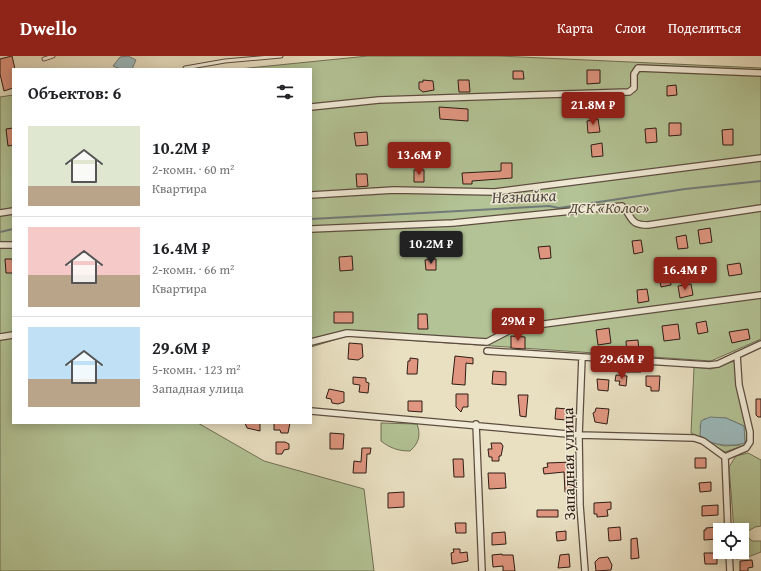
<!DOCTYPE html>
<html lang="ru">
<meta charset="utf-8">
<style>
body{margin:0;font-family:"Gentium Book Plus",serif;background:#f2f2f2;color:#202124;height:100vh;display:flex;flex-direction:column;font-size:15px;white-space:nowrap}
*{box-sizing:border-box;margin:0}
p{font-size:13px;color:#757577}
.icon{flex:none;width:22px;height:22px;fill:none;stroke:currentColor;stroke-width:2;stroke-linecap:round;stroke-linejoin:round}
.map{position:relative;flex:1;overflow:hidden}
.panel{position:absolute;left:12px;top:12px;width:300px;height:356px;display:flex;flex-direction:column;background:#fff;border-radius:0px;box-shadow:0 2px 10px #0003}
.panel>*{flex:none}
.tools{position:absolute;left:713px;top:467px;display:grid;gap:8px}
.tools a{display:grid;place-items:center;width:36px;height:36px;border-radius:0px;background:#fff;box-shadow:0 2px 10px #0003;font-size:20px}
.price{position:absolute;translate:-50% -34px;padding:0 9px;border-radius:4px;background:#8f2418;color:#fff;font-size:13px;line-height:26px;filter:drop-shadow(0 1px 2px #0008)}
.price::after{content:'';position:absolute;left:50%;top:24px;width:12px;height:9px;margin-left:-6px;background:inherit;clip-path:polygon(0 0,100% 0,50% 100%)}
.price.active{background:#222;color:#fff}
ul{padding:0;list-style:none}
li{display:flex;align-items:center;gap:12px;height:100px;padding:0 16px}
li+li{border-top:1px solid #e0e0e0}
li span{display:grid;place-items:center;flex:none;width:112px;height:80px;border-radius:0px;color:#555}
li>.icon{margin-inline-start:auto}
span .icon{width:48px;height:48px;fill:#fffc;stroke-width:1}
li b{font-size:17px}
h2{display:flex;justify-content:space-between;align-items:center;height:48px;padding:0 16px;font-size:17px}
header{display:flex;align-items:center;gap:24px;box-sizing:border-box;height:56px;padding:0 20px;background:#8f2418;color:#fff}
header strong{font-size:19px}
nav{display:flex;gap:22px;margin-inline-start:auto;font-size:14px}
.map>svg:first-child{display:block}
.green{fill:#b3c395;stroke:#707055}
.water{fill:#9cbabd;stroke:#707b7a}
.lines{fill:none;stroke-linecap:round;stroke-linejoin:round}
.stream{stroke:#707b7a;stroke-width:2}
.building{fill:#e09680;stroke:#2e1c15}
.lane-casing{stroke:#5d4d40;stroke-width:5}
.street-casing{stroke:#5d4d40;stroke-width:8}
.lane{stroke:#f1ebd7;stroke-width:3}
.street{stroke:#f1ebd7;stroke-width:5.5}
.labels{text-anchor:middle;stroke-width:3;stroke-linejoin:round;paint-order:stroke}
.park-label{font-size:16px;font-style:italic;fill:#564e3b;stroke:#f1ebd7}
.street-label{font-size:16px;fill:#2e1c15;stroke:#f1ebd7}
.water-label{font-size:17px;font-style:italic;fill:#4f4b47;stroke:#f1ebd7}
</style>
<header>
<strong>Dwello</strong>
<nav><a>Карта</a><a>Слои</a><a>Поделиться</a></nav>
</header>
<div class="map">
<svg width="761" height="515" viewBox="0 0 761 515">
<rect width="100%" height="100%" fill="#e9e0c2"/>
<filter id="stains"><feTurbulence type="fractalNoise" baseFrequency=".005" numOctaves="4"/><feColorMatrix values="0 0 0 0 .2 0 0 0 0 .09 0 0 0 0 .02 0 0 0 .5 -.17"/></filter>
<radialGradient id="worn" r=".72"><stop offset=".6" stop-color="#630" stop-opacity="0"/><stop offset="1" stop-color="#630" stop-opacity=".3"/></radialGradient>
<path class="green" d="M368 0H499L761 12V283L711 305 347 280 311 291V13H239Z
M13 39V367H198L264 405 364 433 374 515H0V41Z
M734 305 741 352 748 376 745 389 725 396 707 385 724 390 740 389 744 370 726 362 704 363 700 370 702 382 691 377 694 311 711 313Z
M381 367 417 368C421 379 419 387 410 395 398 395 390 392 381 385Z
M748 397 761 404V470L755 471 748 475 747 480 752 485H761V496L745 502 736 503 734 496H742V474H734L729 411 736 400Z"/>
<path class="water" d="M128 0 136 4 132 13H120L113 10 120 1Z
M710 361 726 362 744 370 745 387C731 391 710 390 700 379L701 365Z"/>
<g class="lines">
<path class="stream" d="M311 163 549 150 559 152 685 133 761 125
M0 176 13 173"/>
</g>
<path class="building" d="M12 0 15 13H13V32L4 35 0 18V3Z
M587 14H600V27L587 28Z
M513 15H523L524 23H513Z
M423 24 433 25 434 34 423 36 419 33V26H423Z
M458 24H469L470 36H459Z
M676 29 677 39 667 40V30Z
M439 51 468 53V65L440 63Z
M598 63 600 76 588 77 587 65Z
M669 67H681V79L669 80Z
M13 72V89L8 90 6 73Z
M656 72 657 86 646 87 645 73Z
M733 73V89H723L722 74Z
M367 76 368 89 356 90 354 77Z
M602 87 603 100 592 101 591 89Z
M501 107H512V122L472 125V128H463L462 117 501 115Z
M414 114H424V126H414Z
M356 118H367L368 130 357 131Z
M710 172 712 186 700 188 698 174Z
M686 179 688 192 678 193 676 181Z
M641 184 643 196 634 198 632 185Z
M550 190 551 202 540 203 538 191Z
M352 200 353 214 340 215 339 201Z
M5 203H13V217H6Z
M436 203V214H426L425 204Z
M740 207 742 218 729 220 727 209Z
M669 217 671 229 661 231 659 218Z
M691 228 693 239 680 242 678 230Z
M647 233 649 245 638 247 637 234Z
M334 256H353V267H334Z
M418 258H427L428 273H418Z
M706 265 708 276 698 278 696 267Z
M678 268 680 283 664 285 662 270Z
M609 272 611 287 598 289 596 274Z
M748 273 750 283 732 287 729 276Z
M511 280 525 281V293L511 292Z
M638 284 639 297 627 298 626 285Z
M349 287 362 288 363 301 358 304 348 303Z
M455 300 473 302V308L466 307 465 329 452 328Z
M410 302 418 303 417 318H407L408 305H410Z
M627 309 641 310V316H627Z
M493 315 506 316V329L492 328Z
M616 319 627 320 626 330 619 329 620 325H615Z
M646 320H660L659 335H651V331L646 330Z
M353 321 366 322V326L369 327 368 337 359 336 360 329 353 328Z
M597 323 609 324 608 335 598 334Z
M329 333 344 336V346L338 348 332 347 331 343 326 342Z
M456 338H468V351H463L461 356 456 351Z
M518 339H528L526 361 520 360Z
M756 343H761V361H758L756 359Z
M408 345H422V356L408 355Z
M556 352 567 353 566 364 555 363Z
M596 352 609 353 607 368 595 366 593 357 595 356Z
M245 367H260V375L247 372Z
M274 367H290L288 377H281L280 374H274Z
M330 377 344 378 343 393H330Z
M276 386H285L289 388V393L284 394 282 398H276Z
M491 387H501L503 390 501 400H499V405H492V401H489L488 393H492Z
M362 392H371L370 398H367L366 417H353L354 405 361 406Z
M695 402H706V412H695Z
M453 403H463L464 421H454Z
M572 406V436H565L564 416 544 418 543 412 548 411 547 407Z
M488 417H505L506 432 489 433Z
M711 426V435L700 436 699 427Z
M404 436V451L388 452V437Z
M611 446V453L607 454 608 460 597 461V458H594V447Z
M718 449V459L702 460V450Z
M537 454H558V461H537Z
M455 467H466V477H456Z
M620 471 621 484 609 485 608 472Z
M718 471V483L704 484V474H706V472Z
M566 475V484L557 485 556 476Z
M505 476 506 488 492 489V477Z
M637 482 639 502 631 503V483Z
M453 493H460V497L467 496 468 505 452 508 451 497 454 496Z
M704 497H717V508H705Z
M502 498V499H513L515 515H503V510L493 511 492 499Z
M569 498 570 511 558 512 560 499Z
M608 501 612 509 611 514 596 515 595 506 599 502Z
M752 504 753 511 748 512V515H740V505Z"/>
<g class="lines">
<defs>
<path id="lane" d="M44 3 53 0
M185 12 225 5 281 0"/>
<path id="street" d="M311 51 379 44 629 36 634 32V18L638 12 761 17
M311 139 394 134 495 136 761 102
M0 157 13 155
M311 173 453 167 622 150C633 160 628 169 648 169L761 152
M0 189H13
M0 281 13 279
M311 286 347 277 487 286 514 272 761 239
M487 295 709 309 718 308 761 288
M582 301 579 379 580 449 585 515
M311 355 579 379 694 382 703 385 725 401
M476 368 482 515
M728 474 725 401 746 392 750 386V376L739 329 737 299
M729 496 730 515"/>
</defs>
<use href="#lane" class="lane-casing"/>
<use href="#street" class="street-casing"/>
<use href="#lane" class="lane"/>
<use href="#street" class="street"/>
</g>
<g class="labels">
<g class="park-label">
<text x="609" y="157">ДСК «Колос»</text>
</g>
<g class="street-label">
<text transform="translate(568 408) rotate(-91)" y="6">Западная улица</text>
</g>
<g class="water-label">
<text transform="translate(524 140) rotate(-2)" y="6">Незнайка</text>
</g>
</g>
<rect width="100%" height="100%" filter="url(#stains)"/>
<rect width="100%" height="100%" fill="url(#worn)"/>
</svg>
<div class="tools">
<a><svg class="icon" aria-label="locate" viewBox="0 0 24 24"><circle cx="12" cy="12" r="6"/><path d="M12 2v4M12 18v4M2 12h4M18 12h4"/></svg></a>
</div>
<b class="price" style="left:593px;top:70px">21.8M ₽</b>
<b class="price" style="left:419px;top:120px">13.6M ₽</b>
<b class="price active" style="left:431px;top:209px">10.2M ₽</b>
<b class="price" style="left:685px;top:235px">16.4M ₽</b>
<b class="price" style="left:518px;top:286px">29M ₽</b>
<b class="price" style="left:622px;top:324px">29.6M ₽</b>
<section class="panel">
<h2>Объектов: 6<svg class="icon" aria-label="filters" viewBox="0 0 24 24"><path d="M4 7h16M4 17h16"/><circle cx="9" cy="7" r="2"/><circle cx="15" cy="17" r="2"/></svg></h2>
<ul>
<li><span style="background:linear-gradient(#dfe7d0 75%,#b9a48a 0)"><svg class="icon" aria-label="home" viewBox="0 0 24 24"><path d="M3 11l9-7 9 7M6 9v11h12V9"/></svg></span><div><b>10.2M ₽</b><p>2-комн. · 60 m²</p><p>Квартира</p></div></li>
<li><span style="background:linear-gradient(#f6c9c9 60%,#b9a48a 0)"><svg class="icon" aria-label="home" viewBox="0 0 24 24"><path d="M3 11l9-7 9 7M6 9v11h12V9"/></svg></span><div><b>16.4M ₽</b><p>2-комн. · 66 m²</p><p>Квартира</p></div></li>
<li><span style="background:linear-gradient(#bfe0f5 65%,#b9a48a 0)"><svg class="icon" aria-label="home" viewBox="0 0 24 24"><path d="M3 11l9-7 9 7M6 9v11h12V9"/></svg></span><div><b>29.6M ₽</b><p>5-комн. · 123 m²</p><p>Западная улица</p></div></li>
</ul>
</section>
</div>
